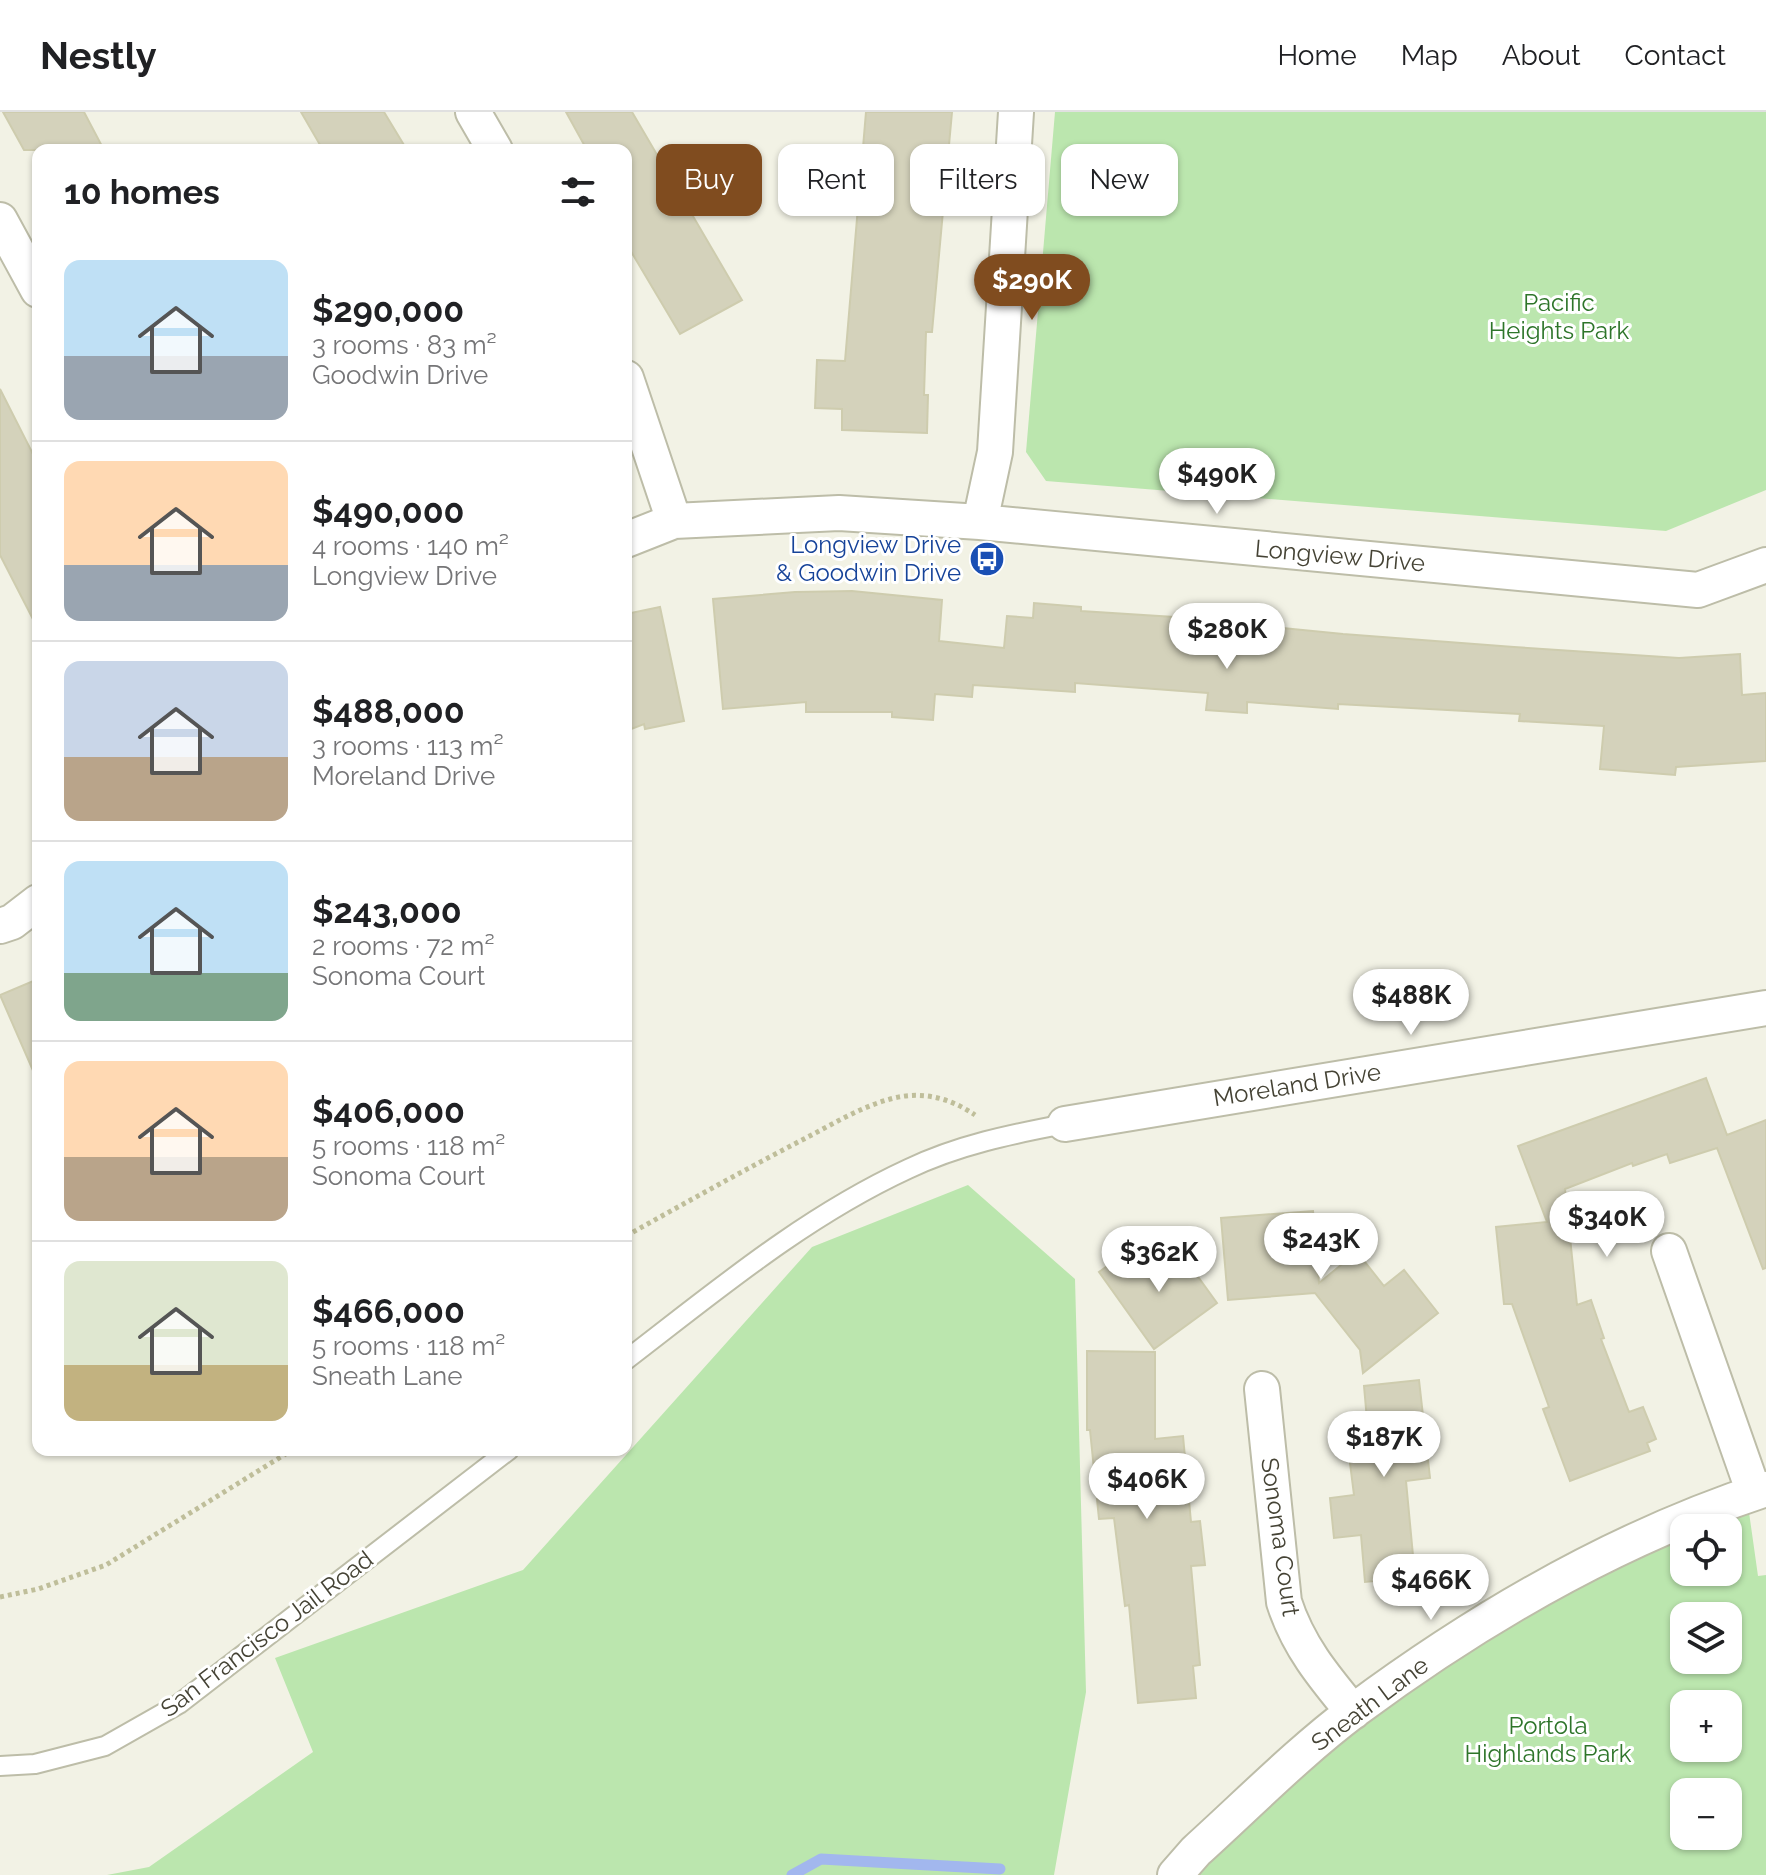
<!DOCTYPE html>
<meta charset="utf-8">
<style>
body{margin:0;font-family:Raleway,sans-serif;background:#f6f6f6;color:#202124;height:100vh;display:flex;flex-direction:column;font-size:30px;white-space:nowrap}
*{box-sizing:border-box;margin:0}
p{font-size:26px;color:#757577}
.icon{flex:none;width:44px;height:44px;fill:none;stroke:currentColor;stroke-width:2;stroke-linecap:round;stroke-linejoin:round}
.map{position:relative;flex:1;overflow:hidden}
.details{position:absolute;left:32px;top:32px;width:600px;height:1312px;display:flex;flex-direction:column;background:#fff;border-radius:16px;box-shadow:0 2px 6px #0004}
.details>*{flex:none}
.banner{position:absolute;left:656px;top:32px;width:760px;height:72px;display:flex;gap:16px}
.controls{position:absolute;left:1670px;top:1402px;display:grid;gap:16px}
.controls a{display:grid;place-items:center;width:72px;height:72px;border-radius:16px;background:#fff;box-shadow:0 2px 6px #0004;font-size:40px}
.price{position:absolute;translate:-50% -68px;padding:0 18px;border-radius:28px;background:#fff;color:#222;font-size:26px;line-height:52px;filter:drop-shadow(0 2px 4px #0008)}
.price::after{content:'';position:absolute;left:50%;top:48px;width:24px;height:18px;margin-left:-12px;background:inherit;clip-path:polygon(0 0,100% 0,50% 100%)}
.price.selected{background:#804c1f;color:#fff}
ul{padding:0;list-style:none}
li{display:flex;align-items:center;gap:24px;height:200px;padding:0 32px}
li+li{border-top:2px solid #e0e0e0}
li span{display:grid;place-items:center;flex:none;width:224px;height:160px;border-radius:16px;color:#555}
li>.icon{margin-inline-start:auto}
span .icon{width:96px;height:96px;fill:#fffc;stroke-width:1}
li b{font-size:34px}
h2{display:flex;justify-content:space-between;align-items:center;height:96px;padding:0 32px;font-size:34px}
.chip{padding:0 28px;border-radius:16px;background:#fff;box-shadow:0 2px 6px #0004;font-size:28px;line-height:72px}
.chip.selected{background:#804c1f;color:#fff}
header{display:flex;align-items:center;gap:48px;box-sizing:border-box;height:112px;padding:0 40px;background:#fff;border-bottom:2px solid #e0e0e0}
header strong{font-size:38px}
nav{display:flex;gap:44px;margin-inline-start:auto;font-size:28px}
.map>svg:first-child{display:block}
.green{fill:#bbe6ae;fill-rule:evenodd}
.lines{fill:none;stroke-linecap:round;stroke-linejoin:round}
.stream{stroke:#a2b7ee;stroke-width:11}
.building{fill:#d4d2bb;stroke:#ceccae;stroke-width:2}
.service-casing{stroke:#bdbda8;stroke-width:22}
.minor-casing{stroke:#bdbda8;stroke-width:38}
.path{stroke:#bfbe9a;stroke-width:5;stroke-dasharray:4 4;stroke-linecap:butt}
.service{stroke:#fff;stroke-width:18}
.minor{stroke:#fff;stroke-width:34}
.labels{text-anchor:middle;stroke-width:6;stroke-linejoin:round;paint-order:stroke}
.park-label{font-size:24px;fill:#2e752a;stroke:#fff}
.transit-label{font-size:24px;fill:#164399;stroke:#fff;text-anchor:end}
.street-label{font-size:24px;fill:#454335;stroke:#fff}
</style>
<header>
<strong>Nestly</strong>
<nav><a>Home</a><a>Map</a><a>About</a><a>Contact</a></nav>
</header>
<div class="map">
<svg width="1766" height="1763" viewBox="0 0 1766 1763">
<rect width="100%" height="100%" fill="#f2f2e5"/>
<path class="green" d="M1055 0H1766V378L1666 419 1046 369 1026 340Z
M968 1073 1075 1167 1086 1580 1054 1763H107L149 1755 313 1640 275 1546 523 1458 812 1135Z
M1746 1379 1758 1464 1766 1463V1763H1174L1352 1597ZM1684 1416H1728V1460H1684ZM1684 1504H1728V1548H1684ZM1684 1592H1728V1636H1684ZM1684 1680H1728V1724H1684Z"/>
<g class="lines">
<path class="stream" d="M792 1763 821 1747 1000 1757"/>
</g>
<path class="building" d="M3 0H84L104 38H24Z
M301 0H384L407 38H323Z
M566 0H632L742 188 680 222 626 131V38H587Z
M866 0H952L932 220H926L924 283H928L927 321 842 318V297L815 296 817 248 845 249Z
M0 277 38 352V517L0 443Z
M852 479 942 488 939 529 1004 536 1007 504 1033 506 1034 491 1081 495V499L1252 510V513L1343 522 1514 535 1679 546 1740 542 1742 583 1766 581V649L1676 655 1675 663 1600 657 1604 614 1519 609 1520 602 1338 592V597L1247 590V601L1206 598 1208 581 1075 571V580L973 573 972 585 935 582 933 608 892 605V600H806V590L723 597 713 487 795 480Z
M660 495 684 609 645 617 644 612 626 619V502Z
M38 867V970L0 883Z
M1706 966 1727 1023 1766 1008V1156L1763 1157 1717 1036 1670 1051 1667 1042 1633 1054 1632 1051 1565 1077 1577 1193 1591 1188 1604 1226 1601 1227 1629 1300 1643 1295 1656 1327 1647 1331 1650 1339 1570 1369 1543 1297 1549 1295 1512 1192H1504L1496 1115 1547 1110 1518 1034Z
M1313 1099 1319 1171 1357 1140 1384 1174 1404 1158 1438 1201 1363 1261 1360 1238 1315 1181 1228 1188 1221 1106Z
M1175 1133 1217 1191 1154 1237 1099 1160 1127 1140 1140 1157Z
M1087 1239 1155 1240V1327L1183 1324 1191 1410 1200 1409 1205 1453 1191 1454 1200 1553 1193 1554 1196 1586 1138 1591 1129 1493 1125 1494 1114 1406 1099 1407 1090 1318H1087Z
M1419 1268 1430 1366 1406 1369 1415 1465 1365 1470 1361 1423 1334 1426 1330 1386 1354 1383 1345 1311 1367 1308 1364 1274Z"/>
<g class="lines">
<defs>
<path id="service" d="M626 1248C716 1179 804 1105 908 1057 958 1033 1012 1022 1065 1012
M0 1654 35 1652 105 1634 179 1592 509 1338"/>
<path id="minor" d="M473 0 495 38
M0 108 38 178
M626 266 674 409
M980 410 995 340 1016 0
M626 428 674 409 839 401 980 410 1698 478 1766 453
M0 814 12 810 38 790
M1065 1012 1766 896
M1669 1139 1754 1381
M1262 1277 1284 1490C1298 1534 1324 1565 1353 1600
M1175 1763 1196 1739C1248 1692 1299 1640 1355 1598 1479 1506 1619 1425 1766 1377"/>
</defs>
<use href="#service" class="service-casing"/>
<use href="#minor" class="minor-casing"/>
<path class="path" d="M626 1124C685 1091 744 1058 804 1027 833 1012 862 994 894 986 923 979 950 986 975 1003
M0 1485 38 1477 106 1453 292 1338"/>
<use href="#service" class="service"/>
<use href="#minor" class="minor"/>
</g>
<defs>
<symbol id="bus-disc" viewBox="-11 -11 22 22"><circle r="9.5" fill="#1a4fb4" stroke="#fff"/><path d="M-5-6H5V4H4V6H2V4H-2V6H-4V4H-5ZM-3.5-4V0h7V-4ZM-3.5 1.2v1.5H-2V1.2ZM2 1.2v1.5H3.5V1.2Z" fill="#fff"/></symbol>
</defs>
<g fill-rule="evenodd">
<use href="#bus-disc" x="967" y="427" width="40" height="40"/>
</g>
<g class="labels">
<g class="park-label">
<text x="1559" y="199">Pacific<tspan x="1559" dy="28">Heights Park</tspan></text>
<text x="1548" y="1622">Portola<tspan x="1548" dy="28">Highlands Park</tspan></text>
</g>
<g class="transit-label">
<text x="961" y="441">Longview Drive<tspan x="961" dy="28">&amp; Goodwin Drive</tspan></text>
</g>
<g class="street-label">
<text transform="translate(1340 444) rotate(5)" y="8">Longview Drive</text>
<text transform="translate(1297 973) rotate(-9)" y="8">Moreland Drive</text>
<text transform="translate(1280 1425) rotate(82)" y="8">Sonoma Court</text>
<text transform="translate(267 1522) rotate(-37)" y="8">San Francisco Jail Road</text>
<text transform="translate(1370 1592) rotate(-37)" y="8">Sneath Lane</text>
</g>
</g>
</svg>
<div class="controls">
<a><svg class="icon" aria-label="locate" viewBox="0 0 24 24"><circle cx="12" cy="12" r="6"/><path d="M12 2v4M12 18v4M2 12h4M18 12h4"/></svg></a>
<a><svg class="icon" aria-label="layers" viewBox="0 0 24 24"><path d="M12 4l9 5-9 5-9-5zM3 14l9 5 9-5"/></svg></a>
<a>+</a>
<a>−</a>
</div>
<b class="price selected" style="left:1032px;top:210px">$290K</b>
<b class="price" style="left:1217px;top:404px">$490K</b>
<b class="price" style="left:1227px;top:559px">$280K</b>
<b class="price" style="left:1411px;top:925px">$488K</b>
<b class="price" style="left:1607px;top:1147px">$340K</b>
<b class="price" style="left:1321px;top:1169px">$243K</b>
<b class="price" style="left:1159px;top:1182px">$362K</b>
<b class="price" style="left:1384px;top:1367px">$187K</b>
<b class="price" style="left:1147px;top:1409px">$406K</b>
<b class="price" style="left:1431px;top:1510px">$466K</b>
<div class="banner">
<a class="chip selected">Buy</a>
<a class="chip">Rent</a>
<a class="chip">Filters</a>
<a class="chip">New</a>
</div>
<section class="details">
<h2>10 homes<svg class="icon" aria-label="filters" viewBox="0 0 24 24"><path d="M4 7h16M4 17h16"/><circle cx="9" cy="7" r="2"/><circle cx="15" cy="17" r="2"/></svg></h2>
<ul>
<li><span style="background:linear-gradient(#bfe0f5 60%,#9aa5b1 0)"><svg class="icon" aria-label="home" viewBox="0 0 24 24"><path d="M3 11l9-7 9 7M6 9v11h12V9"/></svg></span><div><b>$290,000</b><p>3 rooms · 83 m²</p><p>Goodwin Drive</p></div></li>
<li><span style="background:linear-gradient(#ffd9b3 65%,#9aa5b1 0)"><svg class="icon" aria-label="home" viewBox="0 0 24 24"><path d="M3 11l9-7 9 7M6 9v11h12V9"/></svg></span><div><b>$490,000</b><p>4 rooms · 140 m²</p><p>Longview Drive</p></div></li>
<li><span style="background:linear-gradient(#c9d6e8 60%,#b9a48a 0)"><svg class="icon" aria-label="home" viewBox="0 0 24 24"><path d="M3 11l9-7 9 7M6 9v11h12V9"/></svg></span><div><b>$488,000</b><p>3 rooms · 113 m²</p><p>Moreland Drive</p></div></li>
<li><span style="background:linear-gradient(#bfe0f5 70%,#7fa58c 0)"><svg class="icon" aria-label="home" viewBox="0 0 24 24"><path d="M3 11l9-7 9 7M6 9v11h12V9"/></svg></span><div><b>$243,000</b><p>2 rooms · 72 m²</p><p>Sonoma Court</p></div></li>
<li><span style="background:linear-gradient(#ffd9b3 60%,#b9a48a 0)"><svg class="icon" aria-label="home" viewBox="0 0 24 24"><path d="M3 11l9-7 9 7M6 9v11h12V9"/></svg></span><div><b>$406,000</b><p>5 rooms · 118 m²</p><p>Sonoma Court</p></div></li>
<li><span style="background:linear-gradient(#dfe7d0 65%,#c2b280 0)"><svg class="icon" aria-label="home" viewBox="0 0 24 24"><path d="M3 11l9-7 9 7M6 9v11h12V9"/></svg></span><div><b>$466,000</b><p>5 rooms · 118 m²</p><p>Sneath Lane</p></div></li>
</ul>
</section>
</div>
